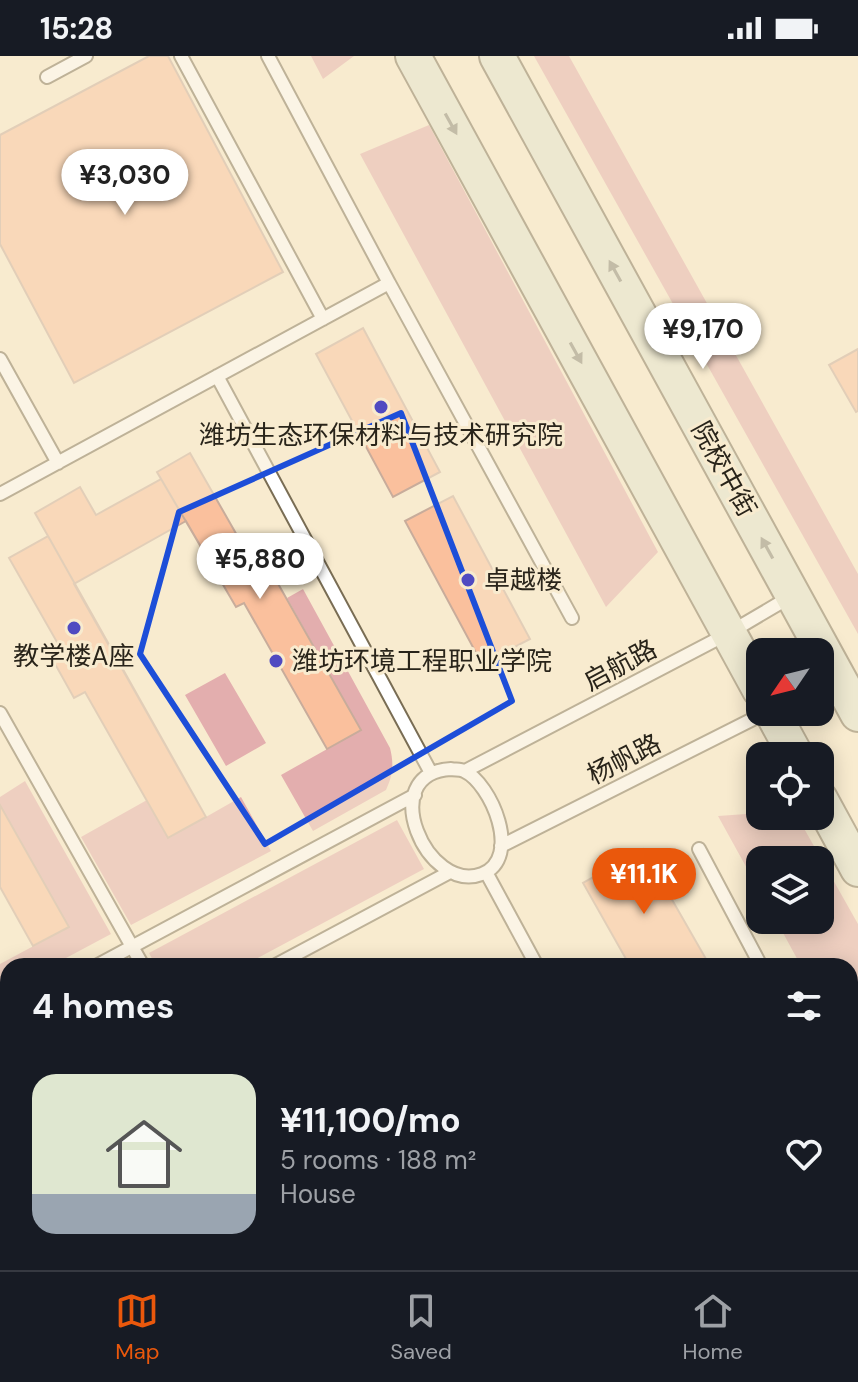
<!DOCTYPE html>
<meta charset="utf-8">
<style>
body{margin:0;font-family:"DM Sans","Noto Sans SC",sans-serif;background:#242831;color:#f1f3f6;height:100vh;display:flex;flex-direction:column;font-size:30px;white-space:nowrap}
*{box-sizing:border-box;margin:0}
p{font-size:26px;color:#9ea1a6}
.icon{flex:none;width:44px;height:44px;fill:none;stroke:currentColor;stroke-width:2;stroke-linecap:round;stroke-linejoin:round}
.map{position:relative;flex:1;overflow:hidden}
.panel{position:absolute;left:0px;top:902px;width:858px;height:312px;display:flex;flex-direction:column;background:#171b24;border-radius:24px 24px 0 0;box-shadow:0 4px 20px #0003}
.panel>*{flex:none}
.needle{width:52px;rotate:235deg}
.fabs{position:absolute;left:746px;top:582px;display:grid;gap:16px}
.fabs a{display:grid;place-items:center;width:88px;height:88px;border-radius:16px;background:#171b24;box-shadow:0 4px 20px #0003;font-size:40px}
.price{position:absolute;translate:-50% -68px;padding:0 18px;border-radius:28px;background:#fff;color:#222;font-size:26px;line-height:52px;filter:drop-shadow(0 2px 4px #0008)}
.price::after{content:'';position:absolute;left:50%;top:48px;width:24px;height:18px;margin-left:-12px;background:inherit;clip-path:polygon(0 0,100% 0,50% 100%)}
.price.active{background:#ea580c;color:#fff}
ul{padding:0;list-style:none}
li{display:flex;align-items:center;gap:24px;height:200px;padding:0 32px}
li span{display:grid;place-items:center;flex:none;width:224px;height:160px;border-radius:24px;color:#555}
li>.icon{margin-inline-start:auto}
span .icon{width:96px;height:96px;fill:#fffc;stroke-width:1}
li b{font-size:34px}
h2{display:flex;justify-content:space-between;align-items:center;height:96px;padding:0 32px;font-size:34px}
.status{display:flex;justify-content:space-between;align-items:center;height:56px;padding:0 40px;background:#171b24;direction:ltr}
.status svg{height:22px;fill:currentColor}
.dock{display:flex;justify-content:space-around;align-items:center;height:112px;border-top:2px solid #363941;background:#171b24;font-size:22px;color:#9ea1a6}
.dock a{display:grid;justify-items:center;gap:4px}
.dock .active{color:#ea580c}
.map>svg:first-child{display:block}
.green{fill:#e3aeae}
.building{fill:#fac09d;stroke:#c8ac9b;stroke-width:2}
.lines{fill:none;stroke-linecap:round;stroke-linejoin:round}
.service-casing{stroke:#796d54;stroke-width:16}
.secondary-casing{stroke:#796d54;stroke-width:38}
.service{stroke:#fff;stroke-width:12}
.secondary{stroke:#dfe4d0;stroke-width:34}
.oneway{fill:#848475}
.marked{fill:none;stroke:#1d4ed8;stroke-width:6;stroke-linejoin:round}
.poi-dot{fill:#504ac1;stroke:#f8ebcf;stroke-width:3}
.labels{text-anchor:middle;stroke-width:6;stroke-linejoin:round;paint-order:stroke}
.poi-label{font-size:26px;fill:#29241a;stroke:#f8ebcf}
.street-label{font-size:26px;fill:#29241a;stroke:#f8ebcf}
</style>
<div class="status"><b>15:28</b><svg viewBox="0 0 49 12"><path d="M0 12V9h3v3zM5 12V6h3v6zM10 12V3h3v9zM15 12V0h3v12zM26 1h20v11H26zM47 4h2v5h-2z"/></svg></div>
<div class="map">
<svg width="858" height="1214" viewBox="0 0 858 1214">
<rect width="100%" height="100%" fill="#f8ebcf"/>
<path class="green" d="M311 0H354L323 23Z
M534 0H569L858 518V578Z
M429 69 658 496 606 551 360 98Z
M303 533 390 692C394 708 393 719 386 734L313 775 281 719 361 674 287 542Z
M225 617 266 687 226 710 185 639Z
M25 725 111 878 51 910H8V933L3 936 0 929V908L69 871 0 749V741Z
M241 741 271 795 131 869 81 781 147 744 169 782Z
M760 757V760H797L858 868V1012L850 998V910H801L776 864H820V804H760V836L718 760Z
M397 764 424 813 243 910H156L149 897Z
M8 977V1032L0 1037V982Z
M524 1206H602L607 1214H529Z"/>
<path class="building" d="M149 0H168L283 216 74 327 0 188V79Z
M363 272 440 416 393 441 316 298Z
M858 293V355L856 356 829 309Z
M190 397 250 502 260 496 361 674 327 693 244 547 236 551 186 465 74 528 206 761 168 782 85 636 74 642 50 599 61 593 9 502 48 480 35 457 80 431 96 459 161 423 157 416Z
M190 397 250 502 260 496 361 674 327 693 244 547 236 551 157 416Z
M453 440 530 583 482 608 405 465Z
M48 480 206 761 168 782 85 636 74 642 50 599 61 593 9 502Z
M0 749 69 871 33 890 0 831Z
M643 793 710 910H630L583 827Z
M850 1175 858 1190V1214H791L786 1206H850Z
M106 1206H171L175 1214H111Z"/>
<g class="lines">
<defs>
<path id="service" d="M181 0 323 263
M268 0 389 227
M47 21 86 0
M0 303 58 407
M217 320 431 717
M0 438 389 227 572 562
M0 657 143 910
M451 713C455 714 460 713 464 715 491 727 523 802 482 818 427 839 374 717 451 713Z
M465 715 729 577 790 541
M501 790 767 656
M699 793 761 910
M486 816 537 910
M96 910 415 739
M274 910 450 816
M0 960 8 955
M0 1057 8 1053
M850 1076 858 1090
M0 1118 8 1113
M235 1206 239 1214
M700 1206 705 1214
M0 1207 4 1214
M31 1214 39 1209 42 1214
M381 1214 396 1206"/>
<path id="secondary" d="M413 0 760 634
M497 0 858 658
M772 656 796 700
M820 743 858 813"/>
</defs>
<use href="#service" class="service-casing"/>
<use href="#secondary" class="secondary-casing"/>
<use href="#service" class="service"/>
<use href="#secondary" class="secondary"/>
</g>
<defs><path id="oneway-solid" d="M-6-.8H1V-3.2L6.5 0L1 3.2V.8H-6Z" transform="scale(2)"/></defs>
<g class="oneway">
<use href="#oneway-solid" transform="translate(451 68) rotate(61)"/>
<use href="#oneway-solid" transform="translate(615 215) rotate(-119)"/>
<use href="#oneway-solid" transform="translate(576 297) rotate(61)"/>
<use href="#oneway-solid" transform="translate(767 492) rotate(-119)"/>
</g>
<path d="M0 0H858V1214H0ZM401 357 512 645 265 788 140 598 179 456Z" fill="#f8ebcf" fill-opacity=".55" fill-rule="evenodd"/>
<path class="marked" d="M401 357 512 645 265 788 140 598 179 456Z"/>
<g class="poi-dot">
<circle cx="381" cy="351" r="8"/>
<circle cx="468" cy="524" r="8"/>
<circle cx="74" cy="572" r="8"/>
<circle cx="276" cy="605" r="8"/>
</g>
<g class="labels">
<g class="poi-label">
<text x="381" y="388">潍坊生态环保材料与技术研究院</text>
<text x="484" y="533" text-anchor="start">卓越楼</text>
<text x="74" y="609">教学楼A座</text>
<text x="292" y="614" text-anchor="start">潍坊环境工程职业学院</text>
</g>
<g class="street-label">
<text transform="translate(724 413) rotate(61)" y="9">院校中街</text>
<text transform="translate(620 609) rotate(-28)" y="9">启航路</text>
<text transform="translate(624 703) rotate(-27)" y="9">杨帆路</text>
</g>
</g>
</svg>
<div class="fabs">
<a><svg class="needle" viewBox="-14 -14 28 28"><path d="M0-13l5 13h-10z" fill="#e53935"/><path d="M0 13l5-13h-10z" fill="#9ea1a6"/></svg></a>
<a><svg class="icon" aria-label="locate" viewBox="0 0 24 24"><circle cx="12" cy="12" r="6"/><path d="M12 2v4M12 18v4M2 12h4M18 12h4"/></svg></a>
<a><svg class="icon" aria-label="layers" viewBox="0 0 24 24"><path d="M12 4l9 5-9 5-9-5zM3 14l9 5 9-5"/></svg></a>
</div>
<b class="price" style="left:125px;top:161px">¥3,030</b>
<b class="price" style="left:703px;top:315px">¥9,170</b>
<b class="price" style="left:260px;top:545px">¥5,880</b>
<b class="price active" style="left:644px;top:860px">¥11.1K</b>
<section class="panel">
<h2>4 homes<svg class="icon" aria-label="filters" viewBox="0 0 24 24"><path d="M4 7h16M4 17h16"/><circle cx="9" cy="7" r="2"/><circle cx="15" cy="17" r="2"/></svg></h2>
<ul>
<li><span style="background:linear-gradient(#dfe7d0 75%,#9aa5b1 0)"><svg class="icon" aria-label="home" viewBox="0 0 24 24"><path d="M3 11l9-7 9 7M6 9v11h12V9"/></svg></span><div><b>¥11,100/mo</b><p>5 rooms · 188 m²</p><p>House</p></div><svg class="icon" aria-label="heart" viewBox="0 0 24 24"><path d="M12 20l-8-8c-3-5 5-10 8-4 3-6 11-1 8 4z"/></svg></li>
</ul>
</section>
</div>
<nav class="dock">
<a class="active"><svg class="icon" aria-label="map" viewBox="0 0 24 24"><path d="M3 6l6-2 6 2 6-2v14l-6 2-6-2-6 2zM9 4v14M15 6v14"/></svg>Map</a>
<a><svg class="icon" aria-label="saved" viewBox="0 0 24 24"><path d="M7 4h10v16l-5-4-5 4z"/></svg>Saved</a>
<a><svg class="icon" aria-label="home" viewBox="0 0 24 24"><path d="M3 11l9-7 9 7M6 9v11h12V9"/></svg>Home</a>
</nav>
